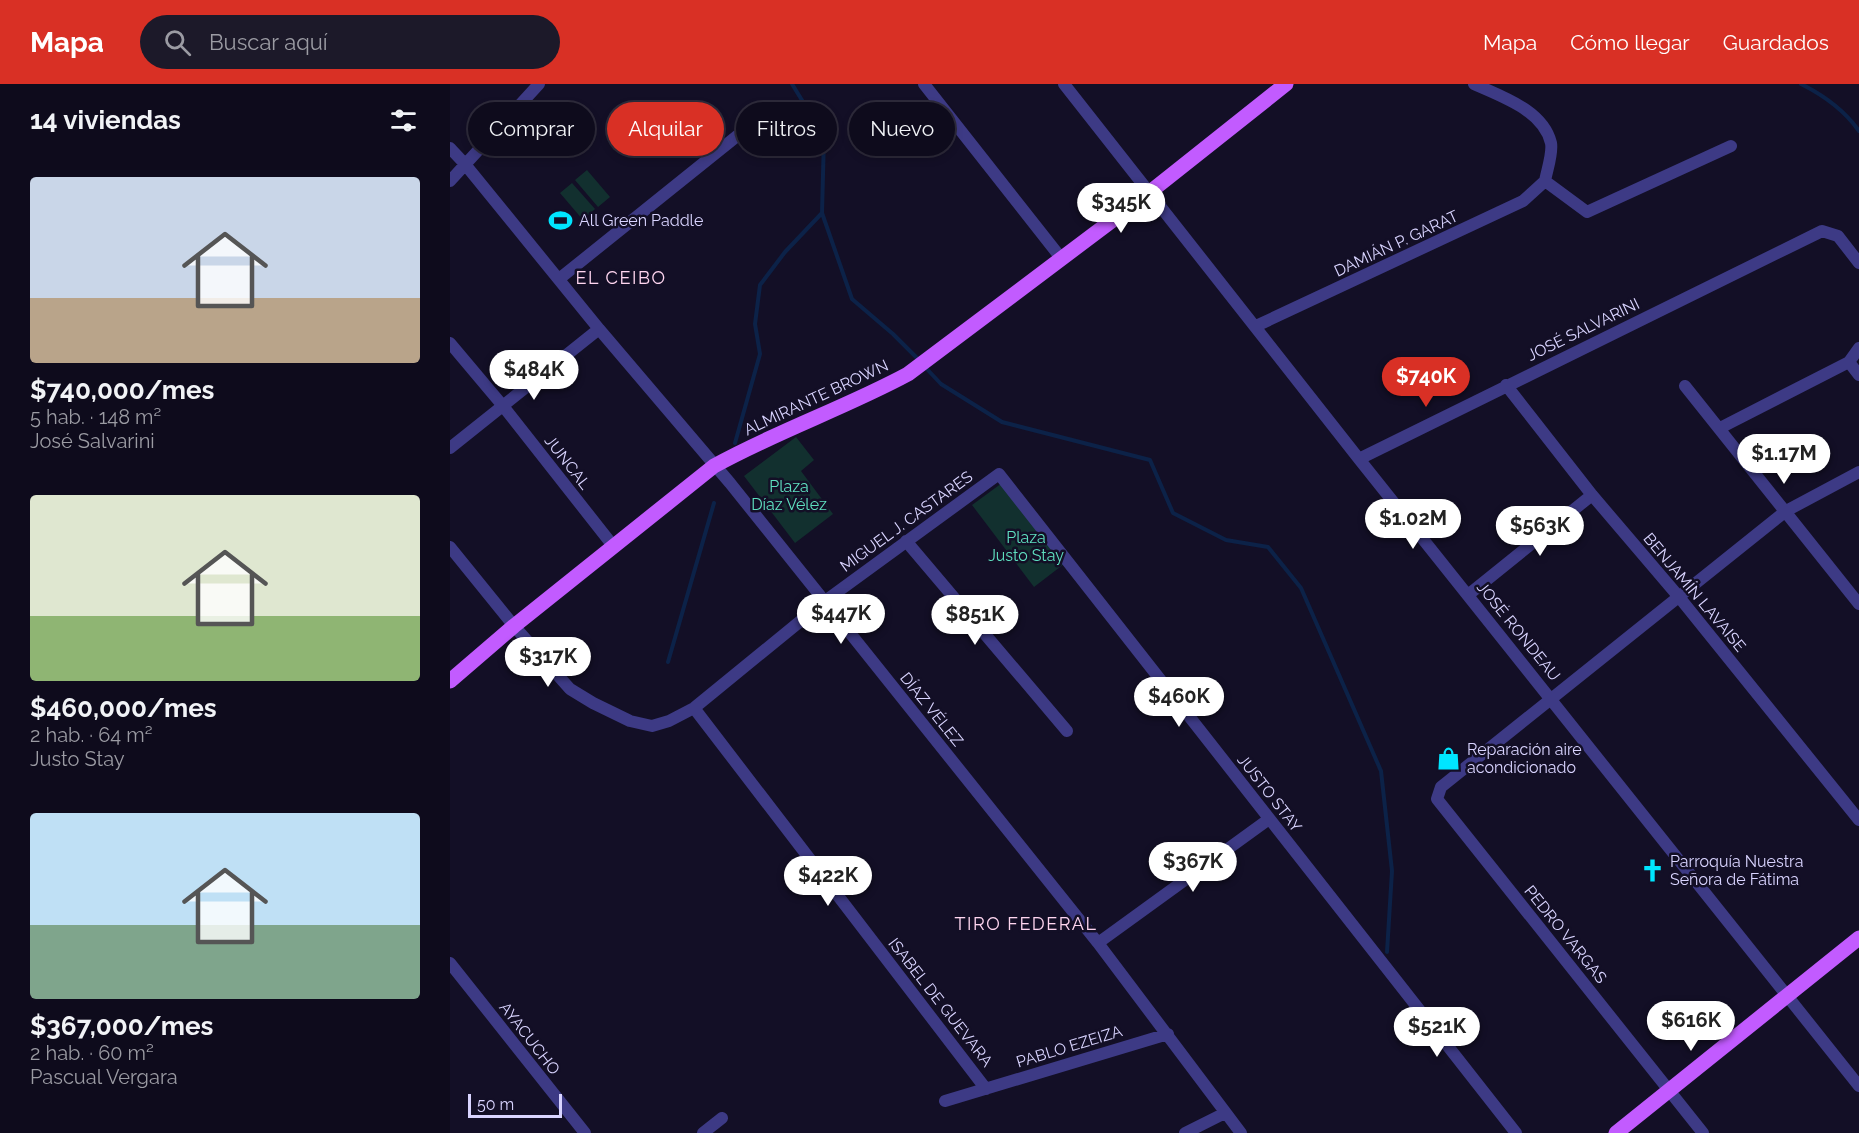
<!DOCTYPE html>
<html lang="es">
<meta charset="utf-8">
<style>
body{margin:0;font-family:Raleway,sans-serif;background:#1c1929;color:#f1f3f6;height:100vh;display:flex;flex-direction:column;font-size:22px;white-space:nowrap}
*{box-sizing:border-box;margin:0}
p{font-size:20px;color:#9b9ba3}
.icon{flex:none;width:33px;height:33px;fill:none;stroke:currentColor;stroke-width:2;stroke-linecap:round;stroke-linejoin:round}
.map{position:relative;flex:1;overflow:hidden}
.details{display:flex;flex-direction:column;background:#0e0b1c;width:450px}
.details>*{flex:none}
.top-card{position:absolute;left:18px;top:18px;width:570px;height:54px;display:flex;gap:12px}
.scale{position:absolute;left:18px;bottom:15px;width:94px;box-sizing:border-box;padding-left:6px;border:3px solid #d9d4ff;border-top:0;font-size:16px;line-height:21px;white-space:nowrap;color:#d9d4ff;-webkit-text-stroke:4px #130f26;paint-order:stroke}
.price{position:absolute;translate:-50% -51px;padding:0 14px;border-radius:21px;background:#fff;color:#222;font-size:20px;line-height:39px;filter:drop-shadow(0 2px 3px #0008)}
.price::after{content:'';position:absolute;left:50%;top:36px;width:18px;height:14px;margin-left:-9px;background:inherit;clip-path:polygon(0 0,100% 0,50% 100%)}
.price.current{background:#d93025;color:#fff}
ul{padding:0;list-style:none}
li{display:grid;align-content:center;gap:12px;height:318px;padding:0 30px}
li span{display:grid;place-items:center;height:186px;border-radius:6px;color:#555}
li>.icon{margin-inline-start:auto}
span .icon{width:108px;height:108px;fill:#fffc;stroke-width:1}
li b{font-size:26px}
h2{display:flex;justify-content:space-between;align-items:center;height:72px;padding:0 30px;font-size:26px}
.chip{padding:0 21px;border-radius:27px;background:#0e0b1c;box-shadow:0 3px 9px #0003,0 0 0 2px #2e2b3b;font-size:21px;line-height:54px}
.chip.current{background:#d93025;color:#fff}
header{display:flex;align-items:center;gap:36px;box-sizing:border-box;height:84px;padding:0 30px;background:#d93025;color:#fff}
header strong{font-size:28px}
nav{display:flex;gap:33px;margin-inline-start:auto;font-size:21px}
.search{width:420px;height:54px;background:#1c1929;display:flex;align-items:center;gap:15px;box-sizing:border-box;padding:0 21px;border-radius:33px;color:#9b9ba3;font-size:22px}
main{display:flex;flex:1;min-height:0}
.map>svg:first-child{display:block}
.green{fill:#12302f}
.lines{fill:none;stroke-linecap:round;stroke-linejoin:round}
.stream{stroke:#0c2248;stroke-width:4}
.minor{stroke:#3d3a85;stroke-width:12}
.major{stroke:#c25bff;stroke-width:15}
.labels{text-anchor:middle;stroke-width:5;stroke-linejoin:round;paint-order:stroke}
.poi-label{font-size:16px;fill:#d9d4ff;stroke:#130f26;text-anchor:start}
.street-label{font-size:16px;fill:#d9d4ff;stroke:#130f26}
.park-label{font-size:16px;fill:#5fe0c0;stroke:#130f26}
.neighbourhood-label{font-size:18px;letter-spacing:1.5px;fill:#ffd6f0;stroke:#130f26}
</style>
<header>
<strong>Mapa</strong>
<div class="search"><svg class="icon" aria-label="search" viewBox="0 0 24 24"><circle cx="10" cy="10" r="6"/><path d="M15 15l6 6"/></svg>Buscar aquí</div>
<nav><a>Mapa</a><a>Cómo llegar</a><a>Guardados</a></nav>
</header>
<main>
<section class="details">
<h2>14 viviendas<svg class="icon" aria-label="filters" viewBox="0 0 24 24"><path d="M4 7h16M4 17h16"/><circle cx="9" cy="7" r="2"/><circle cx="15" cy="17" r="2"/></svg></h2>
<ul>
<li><span style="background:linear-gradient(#c9d6e8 65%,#b9a48a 0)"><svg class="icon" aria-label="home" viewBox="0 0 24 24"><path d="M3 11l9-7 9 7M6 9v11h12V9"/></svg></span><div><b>$740,000/mes</b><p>5 hab. · 148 m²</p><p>José Salvarini</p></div></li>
<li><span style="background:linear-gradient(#dfe7d0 65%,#8fb573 0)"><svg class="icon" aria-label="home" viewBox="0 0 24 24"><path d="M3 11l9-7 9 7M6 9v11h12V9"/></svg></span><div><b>$460,000/mes</b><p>2 hab. · 64 m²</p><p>Justo Stay</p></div></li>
<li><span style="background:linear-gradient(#bfe0f5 60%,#7fa58c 0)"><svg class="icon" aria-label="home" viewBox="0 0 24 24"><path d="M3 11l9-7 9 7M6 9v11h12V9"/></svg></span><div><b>$367,000/mes</b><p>2 hab. · 60 m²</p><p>Pascual Vergara</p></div></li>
</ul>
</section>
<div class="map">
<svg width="1409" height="1049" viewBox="0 0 1409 1049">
<rect width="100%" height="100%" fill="#130f26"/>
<path class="green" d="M137 86 160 113 148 123 125 96Z
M122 99 145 125 133 136 110 109Z
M346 353 364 376 351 387 383 430 345 459 294 392Z
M552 399 614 480 584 503 522 421Z"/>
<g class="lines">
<path class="stream" d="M342 0 374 52 372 129 402 215 443 250 470 277
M1351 0C1373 11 1395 27 1409 47
M475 283 491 300 552 338 700 376 723 429 776 456 818 463 851 504 931 687 942 787 937 868
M285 359 310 270 305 240 310 201 335 168 372 129
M218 578 264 419"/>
<path class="minor" d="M474 0 611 174
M614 0 909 375 1409 1002
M1024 0C1052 13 1093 26 1101 59 1103 69 1097 86 1095 97
M0 64 14 79 149 245 280 399 648 859 791 1049
M0 97 89 0
M1095 97 1137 128 1281 62
M109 195 307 36
M806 242 1073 117 1095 97
M0 259 53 322 164 463
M1409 264 1399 278 1409 291
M1056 301 1142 411 1229 513 1409 736
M1235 302 1409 520
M1270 344 1399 278
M0 364 149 245
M909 375 1372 147 1388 152 1409 179
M456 457 617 647
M0 463 64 542 120 605 143 619 180 637 202 642 219 637 244 624 375 517 549 390 1066 1049
M1018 511 1142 411
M244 624 536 1005
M648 859 819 735
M0 879 135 1049
M495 1017 718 950
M253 1049 272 1034
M735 1049 775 1029
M1253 1049 987 715 991 703 1336 427 1409 388"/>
<path class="major" d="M0 597 64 542 264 382C327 347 395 324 458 290L700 108 836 0
M1166 1049 1409 854"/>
</g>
<defs>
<symbol id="stadium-bare" viewBox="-9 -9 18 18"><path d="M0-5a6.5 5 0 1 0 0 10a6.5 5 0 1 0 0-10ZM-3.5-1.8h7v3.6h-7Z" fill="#00e5ff" stroke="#130f26" stroke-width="2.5" paint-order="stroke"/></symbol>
<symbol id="shop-bare" viewBox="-9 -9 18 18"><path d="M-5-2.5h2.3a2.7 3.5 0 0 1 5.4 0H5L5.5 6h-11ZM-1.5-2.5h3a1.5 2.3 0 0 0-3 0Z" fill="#00e5ff" stroke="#130f26" stroke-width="2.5" paint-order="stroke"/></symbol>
<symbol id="church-bare" viewBox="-9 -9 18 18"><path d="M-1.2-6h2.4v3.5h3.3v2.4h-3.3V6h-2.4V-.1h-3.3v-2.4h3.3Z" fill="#00e5ff" stroke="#130f26" stroke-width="2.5" paint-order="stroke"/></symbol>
</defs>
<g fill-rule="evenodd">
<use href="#stadium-bare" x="94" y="120" width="33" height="33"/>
<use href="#shop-bare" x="982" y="658" width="33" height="33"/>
<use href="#church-bare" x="1186" y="770" width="33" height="33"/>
</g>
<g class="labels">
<g class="poi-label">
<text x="129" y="142">All Green Paddle</text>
<text x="1017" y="671">Reparación aire<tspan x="1017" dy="18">acondicionado</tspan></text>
<text x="1220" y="783">Parroquía Nuestra<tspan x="1220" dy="18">Señora de Fátima</tspan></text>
</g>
<g class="street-label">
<text transform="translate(946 159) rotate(-25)" y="6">DAMIÁN P. GARAT</text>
<text transform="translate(1133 245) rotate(-26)" y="6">JOSÉ SALVARINI</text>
<text transform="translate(366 313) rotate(-25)" y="6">ALMIRANTE BROWN</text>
<text transform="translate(118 378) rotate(52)" y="6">JUNCAL</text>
<text transform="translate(456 437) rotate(-36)" y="6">MIGUEL J. CASTARES</text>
<text transform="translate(1245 508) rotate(50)" y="6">BENJAMÍN LAVAISE</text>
<text transform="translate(1069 547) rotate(51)" y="6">JOSÉ RONDEAU</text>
<text transform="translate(482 625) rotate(51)" y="6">DÍAZ VÉLEZ</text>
<text transform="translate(820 709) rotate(52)" y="6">JUSTO STAY</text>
<text transform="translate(1116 850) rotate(51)" y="6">PEDRO VARGAS</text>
<text transform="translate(491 918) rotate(52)" y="6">ISABEL DE GUEVARA</text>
<text transform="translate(80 954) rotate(52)" y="6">AYACUCHO</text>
<text transform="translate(619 962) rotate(-17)" y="6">PABLO EZEIZA</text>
</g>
<g class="park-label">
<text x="339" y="408">Plaza<tspan x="339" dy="18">Díaz Vélez</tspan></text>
<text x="576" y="459">Plaza<tspan x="576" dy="18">Justo Stay</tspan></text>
</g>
<g class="neighbourhood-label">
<text x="171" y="200">EL CEIBO</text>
<text x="576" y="846">TIRO FEDERAL</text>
</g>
</g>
</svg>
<div class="scale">50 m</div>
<b class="price" style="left:671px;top:150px">$345K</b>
<b class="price" style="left:84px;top:317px">$484K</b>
<b class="price current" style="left:976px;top:324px">$740K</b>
<b class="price" style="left:1334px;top:401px">$1.17M</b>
<b class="price" style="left:963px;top:466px">$1.02M</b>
<b class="price" style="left:1090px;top:473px">$563K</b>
<b class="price" style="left:391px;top:561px">$447K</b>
<b class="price" style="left:525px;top:562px">$851K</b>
<b class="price" style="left:98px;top:604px">$317K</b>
<b class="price" style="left:729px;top:644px">$460K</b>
<b class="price" style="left:743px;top:809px">$367K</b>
<b class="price" style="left:378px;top:823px">$422K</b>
<b class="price" style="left:1241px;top:968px">$616K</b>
<b class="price" style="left:987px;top:974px">$521K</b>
<div class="top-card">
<a class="chip">Comprar</a>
<a class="chip current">Alquilar</a>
<a class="chip">Filtros</a>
<a class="chip">Nuevo</a>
</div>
</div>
</main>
